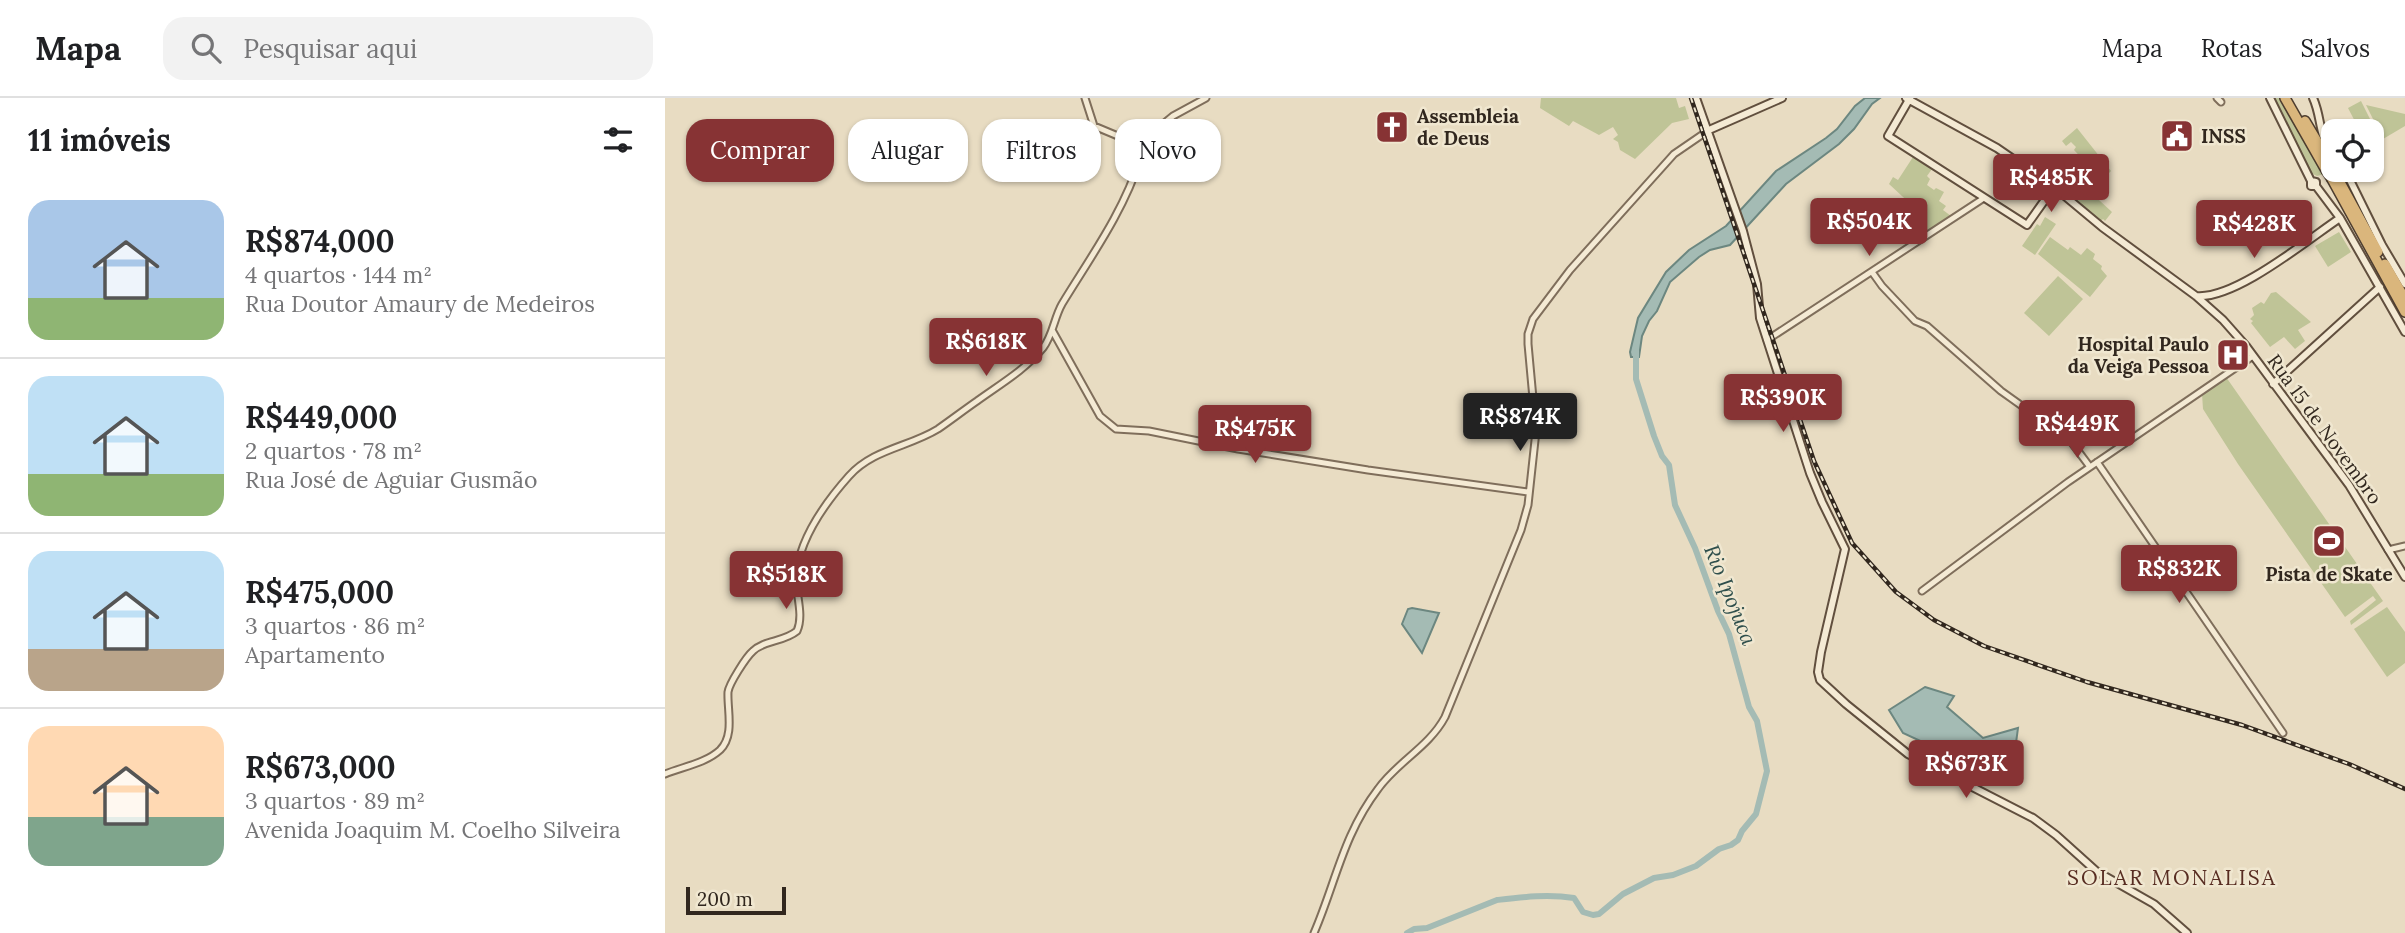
<!DOCTYPE html>
<html lang="pt">
<meta charset="utf-8">
<style>
body{margin:0;font-family:Lora,serif;background:#f2f2f2;color:#202124;height:100vh;display:flex;flex-direction:column;font-size:26px;white-space:nowrap}
*{box-sizing:border-box;margin:0}
p{font-size:23px;color:#757577}
.icon{flex:none;width:38px;height:38px;fill:none;stroke:currentColor;stroke-width:2;stroke-linecap:round;stroke-linejoin:round}
.map{position:relative;flex:1;overflow:hidden}
.panel{display:flex;flex-direction:column;background:#fff;width:665px}
.panel>*{flex:none}
.hud{position:absolute;left:21px;top:21px;width:665px;height:63px;display:flex;gap:14px}
.tools{position:absolute;left:1656px;top:21px;display:grid;gap:14px}
.tools a{display:grid;place-items:center;width:63px;height:63px;border-radius:14px;background:#fff;box-shadow:0 2px 5px #0004;font-size:35px}
.scale{position:absolute;left:21px;bottom:18px;width:100px;box-sizing:border-box;padding-left:7px;border:4px solid #31271e;border-top:0;font-size:19px;line-height:24px;white-space:nowrap;color:#31271e;-webkit-text-stroke:5px #f0e7d0;paint-order:stroke}
.price{position:absolute;translate:-50% -60px;padding:0 16px;border-radius:7px;background:#873334;color:#fff;font-size:23px;line-height:46px;filter:drop-shadow(0 2px 4px #0008)}
.price::after{content:'';position:absolute;left:50%;top:42px;width:21px;height:16px;margin-left:-10px;background:inherit;clip-path:polygon(0 0,100% 0,50% 100%)}
.price.current{background:#222;color:#fff}
ul{padding:0;list-style:none}
li{display:flex;align-items:center;gap:21px;height:175px;padding:0 28px}
li+li{border-top:2px solid #e0e0e0}
li span{display:grid;place-items:center;flex:none;width:196px;height:140px;border-radius:21px;color:#555}
li>.icon{margin-inline-start:auto}
span .icon{width:84px;height:84px;fill:#fffc;stroke-width:1}
li b{font-size:30px}
h2{display:flex;justify-content:space-between;align-items:center;height:84px;padding:0 28px;font-size:30px}
.tag{padding:0 24px;border-radius:21px;background:#fff;box-shadow:0 2px 5px #0004;font-size:24px;line-height:63px}
.tag.current{background:#873334;color:#fff}
header{display:flex;align-items:center;gap:42px;box-sizing:border-box;height:98px;padding:0 35px;background:#fff;border-bottom:2px solid #e0e0e0}
header strong{font-size:33px}
nav{display:flex;gap:38px;margin-inline-start:auto;font-size:24px}
.search{width:490px;height:63px;background:#f2f2f2;display:flex;align-items:center;gap:18px;box-sizing:border-box;padding:0 24px;border-radius:21px;color:#757577;font-size:26px}
main{display:flex;flex:1;min-height:0}
.map>svg:first-child{display:block}
.green{fill:#bfc497}
.water{fill:#a4bbb4;stroke:#6c8780;stroke-width:2}
.lines{fill:none;stroke-linecap:round;stroke-linejoin:round}
.river{stroke:#a4bbb4;stroke-width:6}
.tertiary-casing{stroke:#7f6e5b;stroke-width:9}
.secondary-casing{stroke:#614f3e;stroke-width:10}
.trunk-casing{stroke:#4d3d2f;stroke-width:12}
.tertiary{stroke:#f4ead4;stroke-width:5}
.secondary{stroke:#f4ead4;stroke-width:6}
.trunk{stroke:#dab67c;stroke-width:9}
.rail-casing{stroke:#31271e;stroke-width:4.5}
.rail{stroke:#f0e7d0;stroke-width:2;stroke-dasharray:5;stroke-linecap:butt}
.trunk-bridge-casing{stroke:#4d3d2f;stroke-width:12;stroke-linecap:butt}
.trunk-bridge{stroke:#dab67c;stroke-width:9}
.labels{text-anchor:middle;stroke-width:5;stroke-linejoin:round;paint-order:stroke}
.poi-label{font-size:19px;font-weight:bold;fill:#31271e;stroke:#f0e7d0;text-anchor:start}
.street-label{font-size:19px;fill:#31271e;stroke:#f0e7d0}
.water-label{font-size:21px;font-style:italic;fill:#2f4f4c;stroke:#f0e7d0}
.neighbourhood-label{font-size:21px;letter-spacing:2px;fill:#582d22;stroke:#f0e7d0}
</style>
<header>
<strong>Mapa</strong>
<div class="search"><svg class="icon" aria-label="search" viewBox="0 0 24 24"><circle cx="10" cy="10" r="6"/><path d="M15 15l6 6"/></svg>Pesquisar aqui</div>
<nav><a>Mapa</a><a>Rotas</a><a>Salvos</a></nav>
</header>
<main>
<section class="panel">
<h2>11 imóveis<svg class="icon" aria-label="filters" viewBox="0 0 24 24"><path d="M4 7h16M4 17h16"/><circle cx="9" cy="7" r="2"/><circle cx="15" cy="17" r="2"/></svg></h2>
<ul>
<li><span style="background:linear-gradient(#a9c7e8 70%,#8fb573 0)"><svg class="icon" aria-label="home" viewBox="0 0 24 24"><path d="M3 11l9-7 9 7M6 9v11h12V9"/></svg></span><div><b>R$874,000</b><p>4 quartos · 144 m²</p><p>Rua Doutor Amaury de Medeiros</p></div></li>
<li><span style="background:linear-gradient(#bfe0f5 70%,#8fb573 0)"><svg class="icon" aria-label="home" viewBox="0 0 24 24"><path d="M3 11l9-7 9 7M6 9v11h12V9"/></svg></span><div><b>R$449,000</b><p>2 quartos · 78 m²</p><p>Rua José de Aguiar Gusmão</p></div></li>
<li><span style="background:linear-gradient(#bfe0f5 70%,#b9a48a 0)"><svg class="icon" aria-label="home" viewBox="0 0 24 24"><path d="M3 11l9-7 9 7M6 9v11h12V9"/></svg></span><div><b>R$475,000</b><p>3 quartos · 86 m²</p><p>Apartamento</p></div></li>
<li><span style="background:linear-gradient(#ffd9b3 65%,#7fa58c 0)"><svg class="icon" aria-label="home" viewBox="0 0 24 24"><path d="M3 11l9-7 9 7M6 9v11h12V9"/></svg></span><div><b>R$673,000</b><p>3 quartos · 89 m²</p><p>Avenida Joaquim M. Coelho Silveira</p></div></li>
</ul>
</section>
<div class="map">
<svg width="1740" height="835" viewBox="0 0 1740 835">
<rect width="100%" height="100%" fill="#e8dcc2"/>
<path class="green" d="M876 0H1011L1014 10 1020 8 1024 21 1007 25 970 61 955 52 953 44 948 41 953 37 948 29 934 37 908 23 904 28 875 10Z
M1608 0H1617L1659 76 1652 78 1646 75Z
M1696 3 1716 43 1706 48V33H1695L1683 10Z
M1701 7 1740 16V28L1718 41Z
M1412 30 1446 73 1437 82 1433 77 1429 79 1426 75 1428 72 1409 52 1411 49 1406 44 1401 48 1397 43Z
M1248 59 1267 71 1262 78 1265 81 1262 87 1269 92 1271 90 1279 94 1274 103 1281 108 1278 112 1286 118 1259 135 1246 117 1251 111 1224 86 1228 79 1233 82Z
M1410 80 1447 114 1440 123 1438 121 1436 123 1408 103 1413 97 1403 89Z
M1380 119 1391 126 1370 157 1357 148 1372 126 1375 128Z
M1674 134 1686 154 1663 169 1650 148Z
M1385 139 1403 152 1405 149 1416 157 1422 150 1430 156 1428 161 1437 168 1436 171 1442 178 1425 199 1373 156Z
M1393 178 1418 201 1384 238 1359 215Z
M1611 194 1646 224 1633 232 1640 243 1630 251 1619 239 1605 249 1586 225 1588 223 1585 221 1589 217 1587 210 1596 204 1599 206 1606 195Z
M1561 279 1718 503 1686 527 1685 523 1711 502 1708 498 1680 519 1573 366 1538 311 1537 296Z
M1722 509 1740 534V565L1722 579 1689 531Z"/>
<path class="water" d="M1200 0H1215L1207 6 1189 31 1174 46 1121 86 1065 147 1045 152 1034 159 1005 184 992 213 984 223 977 238 974 259H966L965 254 973 220 1001 174 1024 152 1061 128 1111 73 1161 40 1172 31 1190 8Z
M747 510 774 515 757 555 737 526 743 511Z
M1260 589 1289 598 1282 609 1318 640 1353 630 1351 645 1305 666 1238 635 1224 612Z"/>
<g class="lines">
<path class="river" d="M742 835 749 831 762 830 832 802C858 799 883 796 909 800L918 814 928 817 934 816 958 796 989 780 1008 777 1031 768 1054 751 1066 747 1073 742 1077 733 1091 716 1102 673 1092 623 1084 609 1064 536 1053 513 1030 450 1010 407 1004 367 997 358 989 338 971 281V253"/>
<defs>
<path id="tertiary" d="M1552 0 1556 4
M473 47 508 18 541 0
M1207 174 1217 188 1250 223 1262 228 1336 293 1378 323 1387 318 1425 369
M387 232 435 318 451 331 484 333 573 351 703 372 863 394
M1102 242 1319 100
M1432 364 1618 635
M1723 452 1740 448
M1257 493 1403 384 1588 258
M0 676C17 669 41 665 55 652 70 637 62 612 63 594 64 586 81 559 88 553 99 542 119 544 132 533 139 517 131 497 131 480 133 442 160 405 184 378 208 351 244 349 273 331 286 322 299 312 312 303 334 287 360 272 378 250 388 237 389 220 397 206 425 160 459 113 475 61V52L472 46 429 28 420 0
M649 835C671 784 678 737 713 691 732 664 764 649 780 619L856 432 863 407 871 333 863 246V236L868 221 905 172 1009 56 1044 32"/>
<path id="secondary" d="M1031 0 1078 133 1092 186 1095 220 1145 375 1157 404 1180 451 1156 554 1153 574 1155 582 1181 606 1243 656 1368 720 1391 737 1431 773 1489 806 1522 835
M1241 0 1332 50 1389 89 1437 129 1531 198 1558 222 1581 248 1684 387 1740 479
M1245 0 1223 38 1362 127 1389 89
M1605 0 1646 83 1651 84V88H1646V83
M1648 0C1657 19 1653 39 1668 56
M1044 32 1117 0
M1680 72 1717 147 1740 186
M1651 88 1675 120 1740 234
M1531 198C1570 202 1642 142 1675 120
M1608 286 1715 189"/>
<path id="trunk" d="M1620 0 1661 72
M1640 23 1668 70
M1671 77 1713 154
M1667 81 1740 214
M1720 166 1740 201"/>
</defs>
<use href="#tertiary" class="tertiary-casing"/>
<use href="#secondary" class="secondary-casing"/>
<use href="#trunk" class="trunk-casing"/>
<use href="#tertiary" class="tertiary"/>
<use href="#secondary" class="secondary"/>
<use href="#trunk" class="trunk"/>
<defs>
<path id="rail" d="M1026 0 1149 363 1187 445 1231 494 1269 522 1319 548 1422 584 1577 627 1684 666 1740 691"/>
</defs>
<use href="#rail" class="rail-casing"/>
<use href="#rail" class="rail"/>
<defs>
<path id="trunk-bridge" d="M1661 72 1667 81"/>
</defs>
<use href="#trunk-bridge" class="trunk-bridge-casing"/>
<use href="#trunk-bridge" class="trunk-bridge"/>
</g>
<defs>
<symbol id="church-square" viewBox="-11 -11 22 22"><rect x="-9" y="-9" width="18" height="18" rx="4" fill="#873334" stroke="#f0e7d0"/><path d="M-1.2-6h2.4v3.5h3.3v2.4h-3.3V6h-2.4V-.1h-3.3v-2.4h3.3Z" fill="#fff"/></symbol>
<symbol id="civic-square" viewBox="-11 -11 22 22"><rect x="-9" y="-9" width="18" height="18" rx="4" fill="#873334" stroke="#f0e7d0"/><path d="M-.6-6.5H3V-4.5H.6V-3L4-1V1h2V6H-6V1h2V-1L-.6-3ZM-1.2 2.5V6h2.4V2.5Z" fill="#fff"/></symbol>
<symbol id="hospital-square" viewBox="-11 -11 22 22"><rect x="-9" y="-9" width="18" height="18" rx="4" fill="#873334" stroke="#f0e7d0"/><path d="M-5-5h3v3.5h4V-5h3V5h-3V1.5h-4V5h-3Z" fill="#fff"/></symbol>
<symbol id="stadium-square" viewBox="-11 -11 22 22"><rect x="-9" y="-9" width="18" height="18" rx="4" fill="#873334" stroke="#f0e7d0"/><path d="M0-5a6.5 5 0 1 0 0 10a6.5 5 0 1 0 0-10ZM-3.5-1.8h7v3.6h-7Z" fill="#fff"/></symbol>
</defs>
<g fill-rule="evenodd">
<use href="#church-square" x="708" y="10" width="38" height="38"/>
<use href="#civic-square" x="1493" y="19" width="38" height="38"/>
<use href="#hospital-square" x="1549" y="238" width="38" height="38"/>
<use href="#stadium-square" x="1645" y="424" width="38" height="38"/>
</g>
<g class="labels">
<g class="poi-label">
<text x="752" y="25">Assembleia<tspan x="752" dy="22">de Deus</tspan></text>
<text x="1536" y="45">INSS</text>
<text x="1544" y="253" text-anchor="end">Hospital Paulo<tspan x="1544" dy="22">da Veiga Pessoa</tspan></text>
<text x="1664" y="483" text-anchor="middle">Pista de Skate</text>
</g>
<g class="street-label">
<text transform="translate(1660 331) rotate(54)" y="7">Rua 15 de Novembro</text>
</g>
<g class="water-label">
<text transform="translate(1065 497) rotate(68)" y="7">Rio Ipojuca</text>
</g>
<g class="neighbourhood-label">
<text x="1507" y="787">SOLAR MONALISA</text>
</g>
</g>
</svg>
<div class="tools">
<a><svg class="icon" aria-label="locate" viewBox="0 0 24 24"><circle cx="12" cy="12" r="6"/><path d="M12 2v4M12 18v4M2 12h4M18 12h4"/></svg></a>
</div>
<div class="scale">200 m</div>
<b class="price" style="left:1386px;top:116px">R$485K</b>
<b class="price" style="left:1204px;top:160px">R$504K</b>
<b class="price" style="left:1589px;top:162px">R$428K</b>
<b class="price" style="left:321px;top:280px">R$618K</b>
<b class="price" style="left:1118px;top:336px">R$390K</b>
<b class="price current" style="left:855px;top:355px">R$874K</b>
<b class="price" style="left:1412px;top:362px">R$449K</b>
<b class="price" style="left:590px;top:367px">R$475K</b>
<b class="price" style="left:1514px;top:507px">R$832K</b>
<b class="price" style="left:121px;top:513px">R$518K</b>
<b class="price" style="left:1301px;top:702px">R$673K</b>
<div class="hud">
<a class="tag current">Comprar</a>
<a class="tag">Alugar</a>
<a class="tag">Filtros</a>
<a class="tag">Novo</a>
</div>
</div>
</main>
